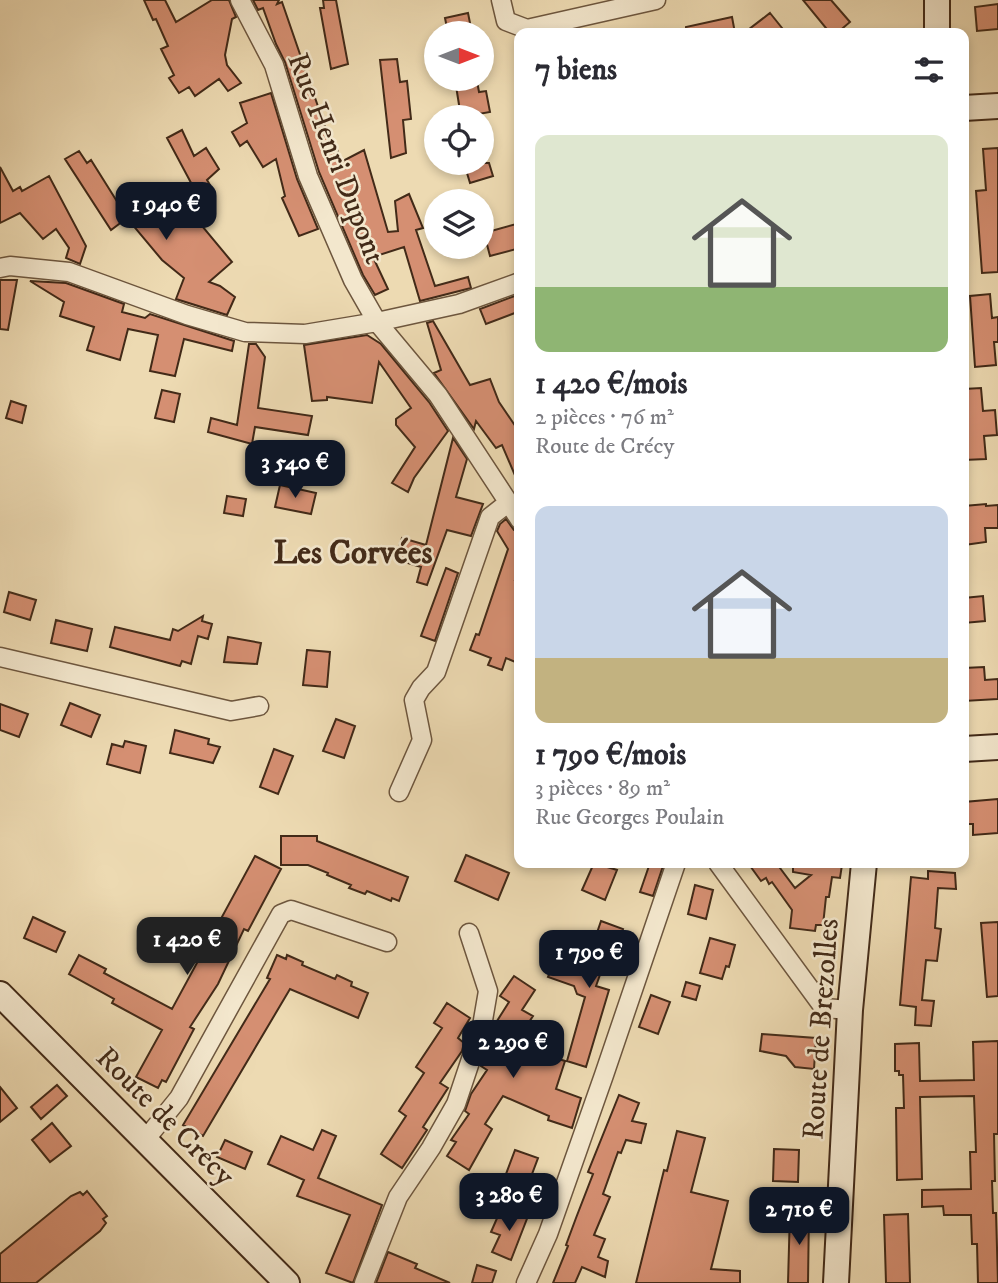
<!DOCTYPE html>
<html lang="fr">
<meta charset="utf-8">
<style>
body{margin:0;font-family:"IM FELL DW Pica",serif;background:#f2f2f3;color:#2b2b33;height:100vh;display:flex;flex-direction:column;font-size:26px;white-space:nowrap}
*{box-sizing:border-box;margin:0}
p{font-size:23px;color:#7c7c81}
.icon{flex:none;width:38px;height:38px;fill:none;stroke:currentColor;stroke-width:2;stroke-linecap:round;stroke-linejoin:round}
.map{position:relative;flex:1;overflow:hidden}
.details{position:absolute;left:514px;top:28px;width:455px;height:840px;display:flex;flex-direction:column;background:#fff;border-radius:14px;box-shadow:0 4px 10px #0003}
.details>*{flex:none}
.needle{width:46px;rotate:90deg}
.controls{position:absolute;left:424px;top:21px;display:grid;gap:14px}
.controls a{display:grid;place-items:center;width:70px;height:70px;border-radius:50%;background:#fff;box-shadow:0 4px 10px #0003;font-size:35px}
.price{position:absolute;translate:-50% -60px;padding:0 16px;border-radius:14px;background:#111827;color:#fff;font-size:23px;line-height:46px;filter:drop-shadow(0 2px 4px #0008)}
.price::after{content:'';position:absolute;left:50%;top:42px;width:21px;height:16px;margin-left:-10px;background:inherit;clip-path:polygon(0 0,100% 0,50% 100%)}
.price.selected{background:#222;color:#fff}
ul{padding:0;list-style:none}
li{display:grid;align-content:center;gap:14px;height:371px;padding:0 21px}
li span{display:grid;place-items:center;height:217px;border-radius:14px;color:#555}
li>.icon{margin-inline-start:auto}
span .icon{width:126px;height:126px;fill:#fffc;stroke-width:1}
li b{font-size:30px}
h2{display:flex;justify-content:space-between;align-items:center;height:84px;padding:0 21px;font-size:30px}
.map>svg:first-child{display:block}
.building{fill:#d58f72;stroke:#422a18;stroke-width:2}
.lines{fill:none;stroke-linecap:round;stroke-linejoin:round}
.street-casing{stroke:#6d563e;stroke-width:21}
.secondary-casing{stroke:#422a18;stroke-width:28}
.street{stroke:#f3e7cd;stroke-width:18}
.secondary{stroke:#f3e7cd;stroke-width:24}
.labels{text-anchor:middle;stroke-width:5;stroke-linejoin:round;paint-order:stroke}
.street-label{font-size:30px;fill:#422a18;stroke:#f3e7cd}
.quarter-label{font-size:33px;font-weight:bold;fill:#422a18;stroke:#f3e7cd}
</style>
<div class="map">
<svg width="998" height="1283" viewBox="0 0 998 1283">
<rect width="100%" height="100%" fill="#eddab2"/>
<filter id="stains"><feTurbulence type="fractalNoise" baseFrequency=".00286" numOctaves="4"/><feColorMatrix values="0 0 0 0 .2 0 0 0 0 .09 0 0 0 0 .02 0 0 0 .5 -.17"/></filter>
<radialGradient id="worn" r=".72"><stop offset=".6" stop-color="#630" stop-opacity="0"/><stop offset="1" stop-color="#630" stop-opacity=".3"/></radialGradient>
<path class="building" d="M144 0H165L176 22 212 0H229L236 17 232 19 225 55 227 65 241 83 228 91 219 79 195 96 189 87 179 93 169 78 174 75 161 49 168 46 156 19 153 20Z
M253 0H279L277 4 282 2 332 147 336 146 341 162 364 150 388 232 398 231 395 201 409 194 423 228 416 230 435 286 468 277 471 288 420 301 404 247 373 257 388 289 375 295 363 275 319 172 285 62 276 44 263 8 258 10Z
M323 0H336L348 64 331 69 320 8H324Z
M803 0H831L850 22 837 33H830Z
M998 4V29L977 31 975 7Z
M468 13 472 33H448L445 18Z
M770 13 786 33H744Z
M732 17 735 33H686V27Z
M397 59 400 82 407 81 411 119 403 120 406 153 391 158 380 60Z
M477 81 479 92 486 91 490 112 461 117 456 86Z
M271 93 297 179 318 229 299 236 282 198 285 196 276 159 263 167 247 141 240 146 232 132 247 123 240 103Z
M182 130 194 156 206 148 219 169 207 180 210 185 197 194 167 138Z
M998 148V272L982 273 976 191 986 190 983 149Z
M79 151 87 163 91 160 123 211 137 203 152 220 156 216 169 231 193 215 232 262 209 282 220 286 235 297 227 315 176 299 184 278 162 260 127 218 111 230 65 159Z
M464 163H489L493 176 470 183Z
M0 167 13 191 20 187 22 191 49 176 86 246 80 264 66 258 69 248 56 229 43 239 20 213 0 223Z
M520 223V248L490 256 484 233Z
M0 280H17L8 330 0 329Z
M30 281 66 283 124 304 122 312 145 318 150 314 234 341 232 351 184 339 175 376 150 371 158 335 128 329 120 360 87 350 94 327 60 316 64 302Z
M520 294V311L486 324 480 309Z
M990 294 992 318 998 317V342H994L996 365 975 367 970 296Z
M433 321 470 385 490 379 499 402 520 433V487L502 445 496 448 476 421 474 429 434 373 441 370 427 323Z
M367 335 381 344 429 402 448 431 414 478 408 492 392 483 415 447 396 425V419L411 408 379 362 372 403 327 397V400L312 401 304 345Z
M249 344H256L265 357 258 408 312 416 308 435 255 427 252 444 208 432 211 418 237 425Z
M981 388 983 411 995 410 997 435 984 436 986 459 964 460V389Z
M162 390 180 394 174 422 155 418Z
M11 401 26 406 22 423 6 418Z
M453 438 467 459 456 497 483 504 471 536 447 530 427 585 417 582 421 567 395 559 402 538 426 545Z
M280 485 316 493 311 514 275 507Z
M227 496 246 499 243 516 224 513Z
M986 504V506L998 505V528H985L986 542 964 545V506Z
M506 519 514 530 520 531V568L515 580 520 581V664L506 658 502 670 488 665 491 658 470 650 476 634 479 635 508 549 497 531 500 524Z
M446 568 458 573 435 641 421 636Z
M9 592 36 600 30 620 4 612Z
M983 596 985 621 964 623V598Z
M203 616 202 621 212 624 208 639 198 636 191 664 182 661 180 666 110 647 115 627 170 640 173 629 178 631Z
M56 620 92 629 87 651 51 643Z
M228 637 261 643 257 664 224 662Z
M307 650 330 652 327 687 303 685Z
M984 667 985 680 998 679V699L964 701V668Z
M70 703 100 715 91 737 61 725Z
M0 704 28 714 19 737 0 730Z
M336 719 355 726 344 758 323 751Z
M175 730 209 739 208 744 220 747 213 763 170 753Z
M125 741 146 746 140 773 107 764 112 744 123 747Z
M274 749 293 756 278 794 260 787Z
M998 799V833L973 835V824H964V802Z
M281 836H317V841L408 877 399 901 392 898 391 901 367 891 365 894 349 888 351 885 327 875 328 873 308 865H281Z
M466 855 509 873 498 900 455 881Z
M255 856 281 869 248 931 244 929 218 984 190 1027 194 1029 166 1082 162 1080 158 1088 136 1077 162 1030 112 1003 114 999 69 974 79 955 106 969 104 973 172 1009Z
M594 863 617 870 605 900 582 890Z
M650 863H664L653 896 640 892Z
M748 863H787L780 868 795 888 811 875 793 872V863L842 865 840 878 832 877 829 897H826L823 925H816L815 931 790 928 792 910 772 882 769 884 766 878 761 881Z
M928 871 955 873 956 889 938 888 935 928 941 929 937 961 926 960 922 1000 934 1001 931 1026 915 1025 916 1007 900 1005 911 877 928 879Z
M695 885 713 890 706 919 688 914Z
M33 917 65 932 56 952 24 938Z
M601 921 623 929 612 961 606 958 596 986 609 990 586 1067 567 1061 585 997 577 994 574 986 548 977 555 960 584 971Z
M998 922V996L987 997 981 923Z
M710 938 735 945 729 967 726 966 722 979 700 973Z
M277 955 286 959 287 955 303 962 302 965 335 979 337 975 352 982 351 986 368 993 358 1018 290 989 203 1136 183 1125 270 979 267 978Z
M514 976 535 990 522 1010 533 1016 520 1036 528 1041 524 1048 565 1061 556 1089 581 1098 572 1128 548 1120 549 1116 503 1096 485 1124 492 1129 469 1170 447 1156 456 1142 451 1140 469 1114 465 1111 471 1094 487 1070 481 1066 483 1058 504 1026 497 1021 509 1002 500 996Z
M686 982 700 986 696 1000 682 996Z
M651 995 670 1002 658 1034 639 1027Z
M447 1003 470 1018 458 1038 464 1043 462 1051 440 1083 448 1088 423 1127 427 1130 402 1168 381 1154 406 1116 399 1111 424 1073 416 1067 442 1028 434 1023Z
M762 1034 816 1038 814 1069 795 1067 786 1056 760 1051Z
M998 1041V1134H994L995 1181H992L993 1213H996L998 1283H978L977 1244H972L971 1215H944L943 1206 922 1207V1190L971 1189 970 1152H976L974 1096 920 1097 922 1179 897 1180 896 1108H904L903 1075H899V1071H895V1044L919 1043 920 1081 974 1080 973 1042Z
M57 1085 67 1096 41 1119 31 1107Z
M0 1087 17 1108 0 1122Z
M619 1095 639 1103 632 1121 646 1124 641 1143 626 1140 621 1153 618 1152 603 1194 610 1197 594 1235 605 1239 598 1257 608 1261 605 1277 582 1267 575 1283H553L568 1246 566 1245 576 1218 593 1174 588 1172Z
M52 1123 71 1146 50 1162 32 1140Z
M322 1130 336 1136 318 1178 382 1205 353 1283 326 1273 350 1215 297 1196 304 1180 268 1164 281 1136 313 1150Z
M677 1131 705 1138 691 1192 728 1201 711 1269 740 1271V1283H636L664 1170 667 1171Z
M225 1140 252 1152 245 1169 217 1157Z
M774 1149 799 1150 798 1182 773 1181Z
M515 1150 538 1158 526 1190 503 1182Z
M87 1191 107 1216 103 1219 106 1223 100 1231 36 1283H0V1254L71 1196 80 1192 83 1195Z
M510 1209 528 1216 511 1260 492 1252 500 1235 491 1232 498 1216 506 1219Z
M790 1211H809L808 1283H788Z
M908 1214 910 1283H886L884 1215Z
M388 1252 417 1264 415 1268 450 1283H376Z
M477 1265 496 1271 492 1283H472Z"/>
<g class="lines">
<defs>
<path id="street" d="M240 0 274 65 308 176 353 280 377 322 438 395 520 520
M501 0 506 21 527 29 656 0
M0 268 10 266 69 272 187 315 245 332 305 334 377 322 459 304 520 282
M0 657 231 711 259 706
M399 792 422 740 414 700 421 688 436 672 490 517 509 502
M718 863 824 1008 850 1010
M145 1140 179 1098 281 914 291 910 387 942
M364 1283 398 1197 431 1148 456 1104 482 1026 488 991 469 933
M526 1283 548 1234 604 1075 676 863"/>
<path id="secondary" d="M937 33V0
M964 108 998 106
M964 749 998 747
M0 994 287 1283
M836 1283 850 1010 864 863"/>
</defs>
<use href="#street" class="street-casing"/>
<use href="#secondary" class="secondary-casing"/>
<use href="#street" class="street"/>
<use href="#secondary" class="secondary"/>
</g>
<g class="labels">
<g class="street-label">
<text transform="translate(337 158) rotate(69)" y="10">Rue Henri Dupont</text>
<text transform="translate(820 1029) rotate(-86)" y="10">Route de Brezolles</text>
<text transform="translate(166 1116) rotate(45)" y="10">Route de Crécy</text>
</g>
<g class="quarter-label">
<text x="353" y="563">Les Corvées</text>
</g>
</g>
<rect width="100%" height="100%" filter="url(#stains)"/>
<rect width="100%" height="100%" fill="url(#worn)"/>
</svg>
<div class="controls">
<a><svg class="needle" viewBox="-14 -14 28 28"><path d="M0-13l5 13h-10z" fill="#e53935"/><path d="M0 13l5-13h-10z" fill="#7c7c81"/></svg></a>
<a><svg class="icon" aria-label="locate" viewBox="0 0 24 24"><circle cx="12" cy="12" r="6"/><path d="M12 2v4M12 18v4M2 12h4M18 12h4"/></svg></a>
<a><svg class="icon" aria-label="layers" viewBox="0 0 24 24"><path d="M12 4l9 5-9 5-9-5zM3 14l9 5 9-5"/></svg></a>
</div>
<b class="price" style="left:166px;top:242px">1 940 €</b>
<b class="price" style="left:295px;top:500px">3 540 €</b>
<b class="price selected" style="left:187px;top:977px">1 420 €</b>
<b class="price" style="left:589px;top:990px">1 790 €</b>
<b class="price" style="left:513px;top:1080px">2 290 €</b>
<b class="price" style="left:509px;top:1233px">3 280 €</b>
<b class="price" style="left:799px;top:1247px">2 710 €</b>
<section class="details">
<h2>7 biens<svg class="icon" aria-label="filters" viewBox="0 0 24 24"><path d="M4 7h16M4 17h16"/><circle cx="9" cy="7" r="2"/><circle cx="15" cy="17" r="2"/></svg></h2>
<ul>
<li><span style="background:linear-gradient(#dfe7d0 70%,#8fb573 0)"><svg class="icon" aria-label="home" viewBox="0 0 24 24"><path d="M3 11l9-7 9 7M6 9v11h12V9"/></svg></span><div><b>1 420 €/mois</b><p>2 pièces · 76 m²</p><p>Route de Crécy</p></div></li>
<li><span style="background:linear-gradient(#c9d6e8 70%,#c2b280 0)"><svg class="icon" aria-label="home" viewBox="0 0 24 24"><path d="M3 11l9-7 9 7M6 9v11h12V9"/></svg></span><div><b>1 790 €/mois</b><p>3 pièces · 89 m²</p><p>Rue Georges Poulain</p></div></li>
</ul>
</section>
</div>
